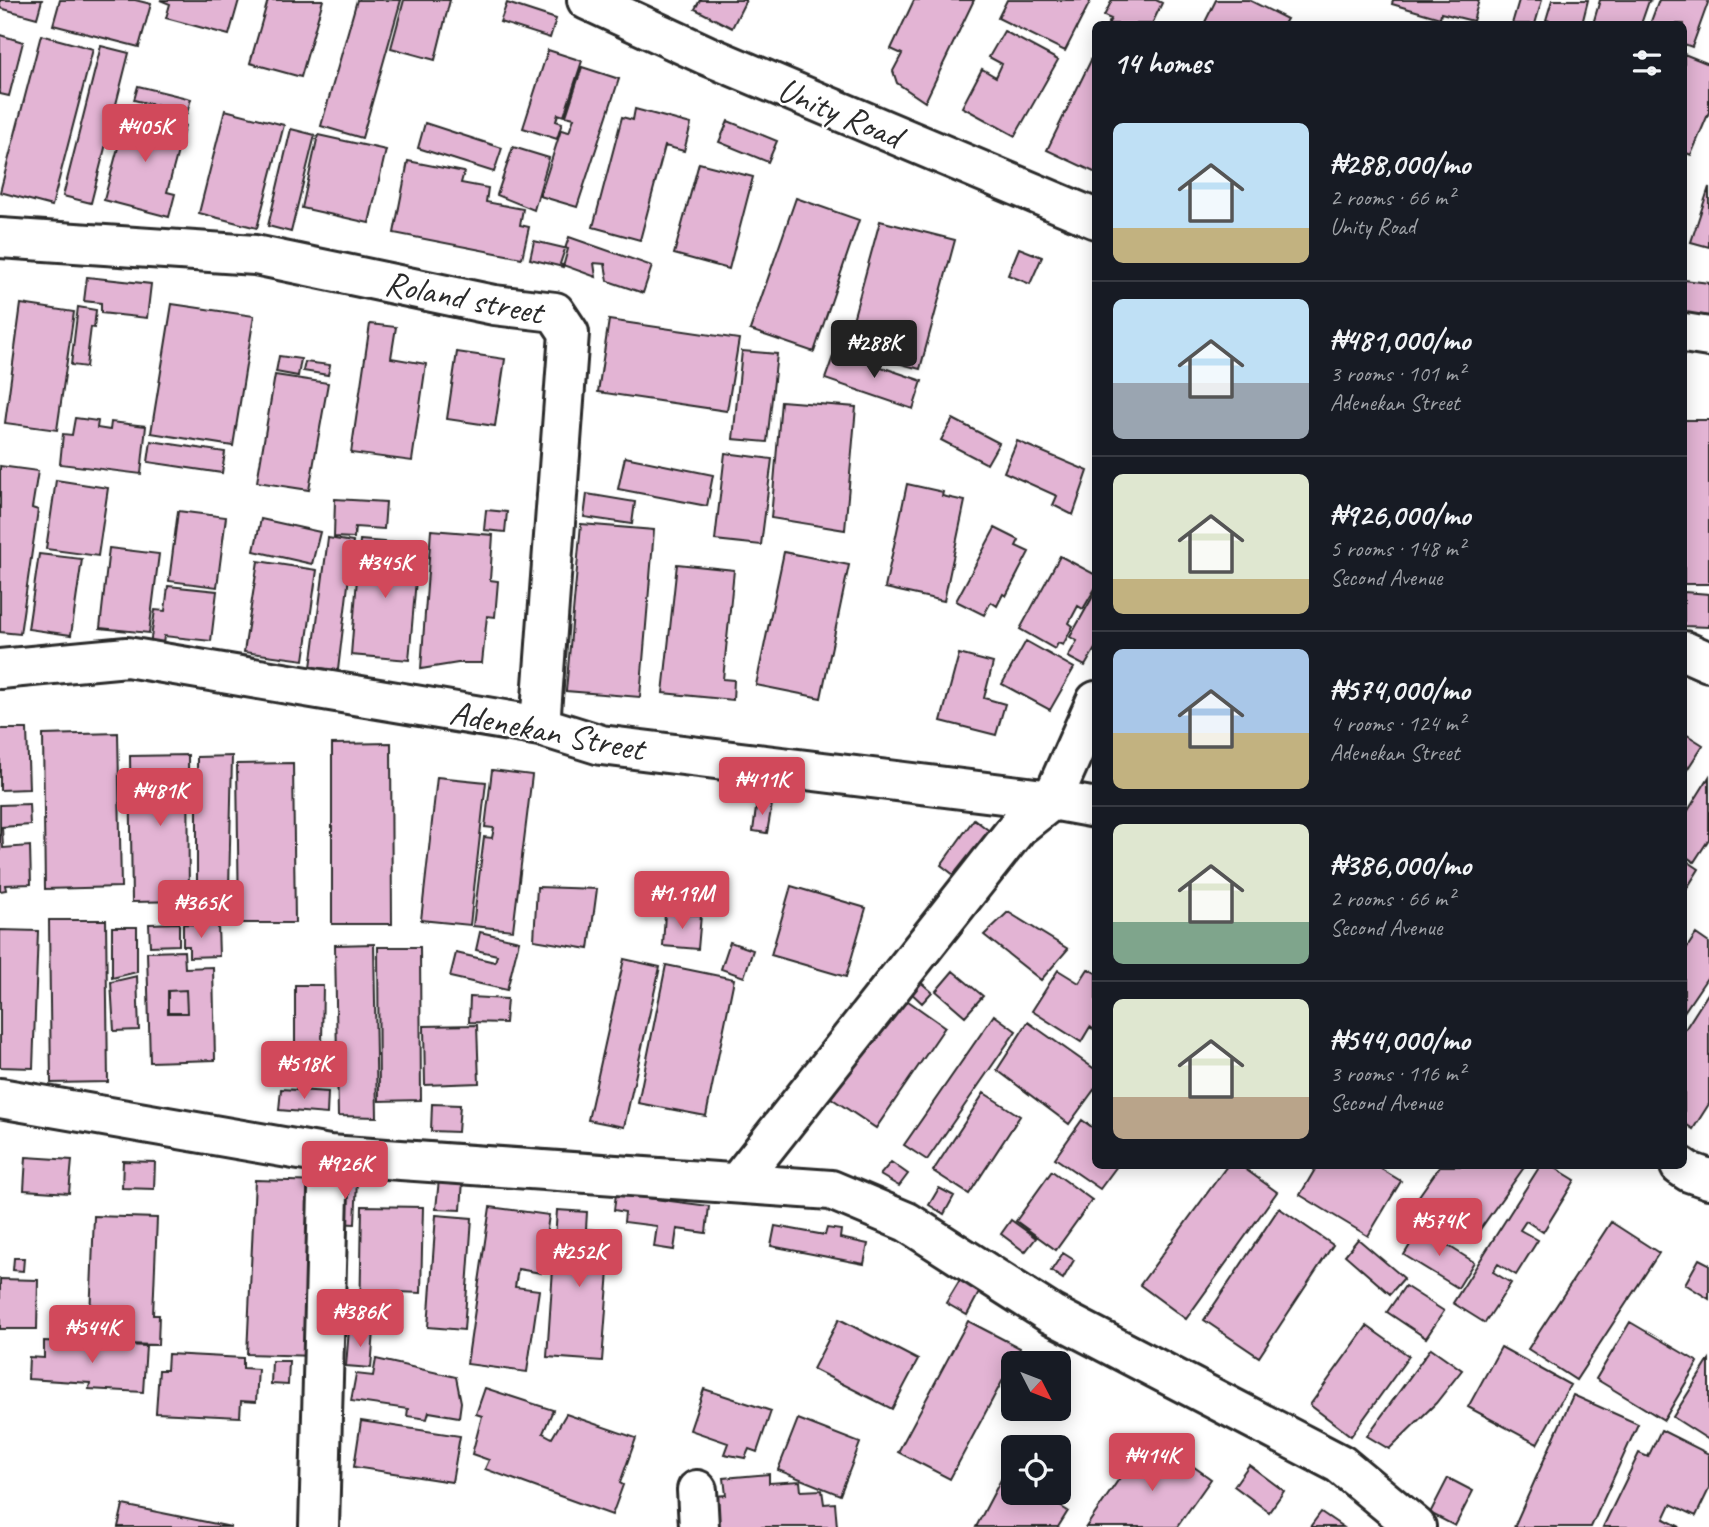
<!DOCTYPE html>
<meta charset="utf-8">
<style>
body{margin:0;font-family:Caveat,sans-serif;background:#242831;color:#f1f3f6;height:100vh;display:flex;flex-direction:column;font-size:26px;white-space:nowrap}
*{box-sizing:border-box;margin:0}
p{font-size:23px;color:#9ea1a6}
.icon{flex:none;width:38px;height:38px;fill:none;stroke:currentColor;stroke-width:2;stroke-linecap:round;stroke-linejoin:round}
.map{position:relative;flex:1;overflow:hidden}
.side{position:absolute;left:1092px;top:21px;width:595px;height:1148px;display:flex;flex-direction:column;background:#171b24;border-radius:10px;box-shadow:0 4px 18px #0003}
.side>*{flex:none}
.needle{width:46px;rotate:132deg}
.tools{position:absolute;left:1001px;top:1351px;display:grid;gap:14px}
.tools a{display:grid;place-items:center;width:70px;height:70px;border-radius:10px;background:#171b24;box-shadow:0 4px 18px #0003;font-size:35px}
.price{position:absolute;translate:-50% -60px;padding:0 16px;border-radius:7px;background:#d1495b;color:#fff;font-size:23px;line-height:46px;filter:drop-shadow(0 2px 4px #0008)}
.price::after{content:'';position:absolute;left:50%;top:42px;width:21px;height:16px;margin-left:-10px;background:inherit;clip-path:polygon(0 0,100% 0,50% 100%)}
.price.selected{background:#222;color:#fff}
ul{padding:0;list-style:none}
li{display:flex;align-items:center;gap:21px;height:175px;padding:0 21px}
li+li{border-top:2px solid #363941}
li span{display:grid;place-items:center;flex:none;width:196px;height:140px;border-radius:10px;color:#555}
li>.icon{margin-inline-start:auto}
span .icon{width:84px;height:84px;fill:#fffc;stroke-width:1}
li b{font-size:30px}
h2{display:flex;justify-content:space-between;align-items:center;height:84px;padding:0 21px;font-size:30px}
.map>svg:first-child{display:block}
.building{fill:#e3b4d4;stroke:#2b2b2b;stroke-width:2;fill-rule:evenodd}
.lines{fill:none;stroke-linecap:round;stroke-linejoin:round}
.street-casing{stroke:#2b2b2b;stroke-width:44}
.street{stroke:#fff;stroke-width:38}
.labels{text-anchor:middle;stroke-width:5;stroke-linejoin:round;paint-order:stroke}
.street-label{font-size:35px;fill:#2b2b2b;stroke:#fff}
</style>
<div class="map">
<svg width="1709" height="1527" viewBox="0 0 1709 1527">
<rect width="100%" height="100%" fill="#fff"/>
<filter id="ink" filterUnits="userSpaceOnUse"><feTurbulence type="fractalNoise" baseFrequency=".0143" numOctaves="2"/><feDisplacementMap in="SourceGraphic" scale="14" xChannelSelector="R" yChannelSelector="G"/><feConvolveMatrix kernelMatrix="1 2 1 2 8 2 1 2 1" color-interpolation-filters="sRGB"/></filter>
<g filter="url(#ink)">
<path class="building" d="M0 0H42L37 18 0 8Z
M60 0H135L151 4 139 47 53 25Z
M160 0H239L229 35 166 18 170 4Z
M268 0H323L301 77 250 63Z
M357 0H401L362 138 321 126Z
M404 0H450L435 60 391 48Z
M700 0H746L732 28 695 9Z
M914 0H974L925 102 897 83 893 71 902 54 891 49Z
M1007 0H1091L1065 51 998 18Z
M1112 0H1156L1162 3 1152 24H1108L1111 19 1104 16Z
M1216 0H1249L1287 19 1284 24H1204Z
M1393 0H1479L1473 21 1441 13 1440 18 1392 4Z
M1519 0H1542L1535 24H1512Z
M1552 0H1588L1582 24H1561L1546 20Z
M1600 0H1652L1649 1 1641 24H1593Z
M1659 0H1709L1692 47 1684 44V24H1650Z
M507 3 556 19 550 38 500 22Z
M1004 31 1058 60 1015 136 962 107 982 69 996 77 1002 64 989 57Z
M0 35 23 42 9 96 0 94Z
M41 35 93 49 52 206 0 192Z
M101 46 129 53 91 203 63 196Z
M548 50 582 61 564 116 558 114 556 121 562 123 557 139 523 128Z
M1096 50V173L1047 150Z
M1684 54 1709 64V112L1691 155 1684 152Z
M582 67 619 79 577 207 540 196 561 130 569 132 574 118 566 116Z
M138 86 191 99 187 113 134 100Z
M635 109 691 124 684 151 665 146 640 240 593 227 622 117 633 120Z
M128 110 185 125 167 192 175 194 169 217 104 200Z
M225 110 284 125 257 228 199 213Z
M728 121 777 141 768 162 719 142Z
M425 123 502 148 494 172 418 148Z
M291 129 315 135 291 232 268 226Z
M318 135 386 150 369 223 302 208Z
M513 147 549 158 534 210 497 195Z
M408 161 464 172 461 183 488 188 486 202 523 209 520 225 529 227 522 258 394 233Z
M699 163 753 177 729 269 674 254Z
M1709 187V247L1691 242Z
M796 198 859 220 814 352 750 330Z
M880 221 955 240 920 369 845 349Z
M569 237 652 266 643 293 608 281 605 264 594 263 596 277 560 264Z
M534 241 568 249 563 267 530 259Z
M1019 248 1042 257 1030 284 1008 275Z
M87 277 151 284 147 318 101 313V303L84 301Z
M1684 280 1709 283V321L1684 318Z
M21 304 74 312 57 430 5 423Z
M172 304 254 316 233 446 151 433Z
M78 307 96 310 94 328 91 327 86 367 71 365Z
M609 320 739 339 727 411 598 392Z
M370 324 396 327 391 358 426 364 412 461 351 453Z
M742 351 777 354 767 442 733 439Z
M835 351 922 381 913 409 825 379Z
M457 352 505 359 495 426 447 419Z
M279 356 301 359 298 376 276 372Z
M305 362 330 365 328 375 303 371Z
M275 375 328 383 309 490 257 482Z
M781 401 856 407 845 530 771 518Z
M75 418 98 421 97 428 110 430 111 422 146 426 141 474 60 464 63 434 72 435Z
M953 419 999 443 987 464 941 440Z
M1684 420H1709V584H1684Z
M151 441 225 452 222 473 148 462Z
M1017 441 1088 471 1073 515 1053 505 1057 496 1004 472Z
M725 453 772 459 761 545 715 540Z
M625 457 713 475 707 506 618 489Z
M0 466 38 471 32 508 38 510 20 634 0 632Z
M56 480 108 488 98 556 46 549Z
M907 484 943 492 942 496 965 501 944 601 885 588Z
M587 494 635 502 632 524 584 517Z
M335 499 386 502 384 529 355 527 354 538 334 537Z
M486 510 507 512 505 532 484 530Z
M178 511 226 517 217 587 169 581Z
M261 519 320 532 312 564 254 551Z
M581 524 654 530 640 697 566 691Z
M995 528 1019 540 1016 546 1029 552 1006 596 1003 594 997 606 991 602 984 615 956 601Z
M431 530 493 535 490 580 498 581 495 617 487 616 482 663H458L421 669Z
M328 538 353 542 338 670 311 667Z
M360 540 419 545 409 660 351 655Z
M109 548 159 554 149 633 100 628Z
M784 552 849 565 821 698 756 685Z
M39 554 82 559 71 635 28 629Z
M1060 556 1096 575V587L1083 609 1078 606 1069 623 1073 626 1063 645 1058 643 1055 649 1020 629Z
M258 561 317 570 304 660 244 652Z
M677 564 734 570 723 679 734 680 733 700 663 693Z
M168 586 217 591 211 641 164 636 162 653 149 652 155 610 165 611Z
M1096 591V647L1085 666 1068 657 1077 641 1070 637Z
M1684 592 1709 594V627L1684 626Z
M1026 641 1074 668 1050 710 1002 684Z
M959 654 993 663 984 698 1005 704 996 735 941 721Z
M0 729H27L29 789 0 790Z
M118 733 121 887 45 889 43 735Z
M1684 733 1703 745 1685 773 1684 772Z
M391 743 392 924H332V744Z
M188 755 189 901 132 902 130 756Z
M232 756 229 889H197V757Z
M293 763 295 923H239L237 764Z
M492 770 532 775 513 930 473 926 484 837 492 838 494 828 485 827Z
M437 777 486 782 470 925 421 920Z
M1709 777V839L1694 862 1684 855V817Z
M757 801 772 804 767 833 753 831Z
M29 804 30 825 2 827 3 848 30 846 31 884 5 885 6 890 0 891V805Z
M974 819 992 833 959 879 941 865Z
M1684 859 1699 869 1684 893Z
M791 886 866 908 846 977 771 955Z
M537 887 597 889 589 949 534 940Z
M1008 912 1068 949 1041 980 984 935Z
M665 913 701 915 698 949 663 946Z
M49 920H106L108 1082 51 1083Z
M179 923V945L150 946 149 924Z
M183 924 218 925 219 956 189 957V946H183Z
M112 927H137V972L112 978Z
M0 930 38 931 33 1068 0 1067Z
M480 932 519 941 507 990 450 977 456 953 495 962 497 955 476 950Z
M1696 934 1709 943V975L1684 1012V952Z
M730 942 753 950 744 977 721 969Z
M374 944 377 1117 338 1116 335 945Z
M378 947H420L421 1100 379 1101Z
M184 951 185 968 213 967 215 1060 150 1062 147 952ZM186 990 187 1013H168V991Z
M624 959 660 967 624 1127 588 1120Z
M666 965 734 979 706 1116 638 1103Z
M1088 969 1096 973V1031L1090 1027 1081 1042 1032 1011 1058 970 1079 983Z
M953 971 983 996 965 1016 936 991Z
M137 976 139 1030 114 1031 111 982Z
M918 980 932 992 922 1003 909 991Z
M295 985H323L322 1043H295Z
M186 990 187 1013H168V991Z
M1709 992V1104L1693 1129 1684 1123V1031Z
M901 996 945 1027 876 1128 831 1098Z
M470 997 507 999 505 1023 469 1022Z
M994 1015 1016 1031 927 1160 904 1145Z
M1028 1022 1096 1070V1087L1069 1124 997 1070Z
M477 1025 479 1083 425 1085 424 1026Z
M288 1052H321L320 1067 288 1066Z
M281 1089 328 1092 327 1114 279 1110Z
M984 1093 1020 1116 969 1194 933 1171Z
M432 1104 460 1105 458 1132 431 1131Z
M1082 1120 1096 1130V1166H1117L1100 1189 1055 1158Z
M26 1157 72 1160 69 1193 24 1190Z
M123 1161 155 1162 154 1189 122 1188Z
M891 1162 908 1174 899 1186 880 1175Z
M1227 1166H1241L1277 1192 1186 1319 1140 1285Z
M1317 1166H1376L1401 1181 1368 1236 1300 1195Z
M1440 1166H1525L1471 1242 1414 1203Z
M1540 1166H1552L1575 1180 1543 1232 1526 1221 1520 1230 1538 1240 1516 1275 1498 1264 1493 1272 1511 1283 1485 1323 1453 1303Z
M1052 1171 1092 1200 1056 1250 1016 1221Z
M335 1179H357L355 1224 334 1223Z
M439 1179 463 1180 461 1210 436 1209Z
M255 1180 323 1182 315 1356 247 1354Z
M939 1188 954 1196 944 1214 929 1205Z
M616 1194 709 1206 706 1233 677 1229 674 1250 654 1247 657 1226 624 1222 625 1212 614 1210Z
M362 1206 423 1207 421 1293 398 1292 397 1322H360Z
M490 1207 549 1215 541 1273 518 1269 515 1287 539 1290 527 1372 467 1364Z
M1279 1208 1333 1245 1259 1357 1204 1320Z
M557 1210 587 1212 586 1229 612 1232 602 1361 547 1357Z
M436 1215 472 1218 464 1330 428 1327Z
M94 1216 157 1218 153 1315H159L158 1345 89 1343Z
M1011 1220 1036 1238 1025 1252 1001 1234Z
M1611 1222 1659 1253 1576 1380 1528 1349Z
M775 1226 825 1235 827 1228 841 1230 840 1238 868 1244 864 1264 771 1246Z
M1420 1228 1474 1262 1458 1288 1404 1255Z
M1358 1239 1404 1278 1390 1294 1345 1255Z
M1063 1253 1074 1260 1063 1279 1051 1271Z
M14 1258H24L23 1271 13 1270Z
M1699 1259 1709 1264V1299L1685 1284Z
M961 1278 981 1289 967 1315 946 1303Z
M0 1279 38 1280 37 1329H0Z
M1405 1286 1444 1311 1426 1338 1387 1312Z
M839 1319 918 1360 892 1409 813 1369Z
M968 1321 1020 1348 950 1479 898 1452Z
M1630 1322 1698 1362 1664 1420 1596 1379Z
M1367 1326 1409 1356 1351 1436 1310 1405Z
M349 1329 374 1331 371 1368 346 1366Z
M44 1341 146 1346 143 1392 89 1389 90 1383 28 1379 29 1357 44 1358Z
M1501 1347 1570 1385 1537 1444 1468 1407Z
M1431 1348 1462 1370 1436 1403 1389 1449 1367 1436Z
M168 1354 243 1358V1368L258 1369 256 1402 241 1401 240 1417 156 1413 159 1370H167Z
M376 1359 456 1377 461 1402 459 1417 429 1412 427 1419 407 1416 408 1409 351 1401 356 1374 373 1376Z
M1709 1360V1440L1673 1417Z
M272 1361H289L288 1385 271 1384Z
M485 1388 553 1410 543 1433 552 1438 566 1414 636 1438 620 1483 623 1485 612 1515 485 1469 489 1460 472 1454 482 1416 476 1414Z
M704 1389 771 1411 757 1452 749 1449 745 1458 724 1454 728 1443 690 1430Z
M1573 1395 1638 1424 1591 1527H1514Z
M798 1419 860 1443 840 1495 778 1470Z
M361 1421 460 1436 452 1482 354 1467Z
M1661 1430 1709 1454V1489L1696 1516 1671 1504 1664 1519 1680 1527H1603L1639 1453 1648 1457Z
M1156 1440 1211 1479 1177 1527H1086L1128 1466 1135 1471Z
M1249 1465 1284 1491 1269 1512 1234 1486Z
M1005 1472 1013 1477V1493H1038L1068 1511 1058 1527H976Z
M769 1474V1483L800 1481 801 1491 822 1490 824 1504 835 1503 837 1527H719L716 1496 726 1495 724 1478Z
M1448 1478 1473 1491 1455 1526 1430 1513Z
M123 1505 231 1527H118Z
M1321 1512 1343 1527H1310Z"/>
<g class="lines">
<defs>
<path id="street" d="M587 0 706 55 1096 219
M0 238 255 255 494 305 555 312 569 333 540 726
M1684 333 1709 337
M1684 651 1709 662
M0 669 127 657 540 726 601 745 1052 800 1096 808
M0 1098 329 1155 831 1190 907 1222 1051 1314 1340 1464 1416 1527
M1680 1166 1689 1172 1709 1179
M737 1183 1018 827 1052 800 1096 701
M697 1490 699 1527
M319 1527 329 1155"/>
</defs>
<use href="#street" class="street-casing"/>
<use href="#street" class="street"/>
</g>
</g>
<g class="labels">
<g class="street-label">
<text transform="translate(840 112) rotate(23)" y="12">Unity Road</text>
<text transform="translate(464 297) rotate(11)" y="12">Roland street</text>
<text transform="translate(547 730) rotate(11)" y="12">Adenekan Street</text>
</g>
</g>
</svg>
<div class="tools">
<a><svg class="needle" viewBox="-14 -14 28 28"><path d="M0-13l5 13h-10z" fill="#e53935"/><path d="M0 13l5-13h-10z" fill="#9ea1a6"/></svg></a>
<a><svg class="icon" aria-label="locate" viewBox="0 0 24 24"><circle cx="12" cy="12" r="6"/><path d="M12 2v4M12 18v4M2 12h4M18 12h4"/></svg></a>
</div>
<b class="price" style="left:145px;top:164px">₦405K</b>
<b class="price selected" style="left:874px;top:380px">₦288K</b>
<b class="price" style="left:385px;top:600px">₦345K</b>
<b class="price" style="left:762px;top:817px">₦411K</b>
<b class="price" style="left:160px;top:828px">₦481K</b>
<b class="price" style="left:682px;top:931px">₦1.19M</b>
<b class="price" style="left:201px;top:940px">₦365K</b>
<b class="price" style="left:304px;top:1101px">₦518K</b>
<b class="price" style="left:345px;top:1201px">₦926K</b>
<b class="price" style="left:1439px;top:1258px">₦574K</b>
<b class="price" style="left:579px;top:1289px">₦252K</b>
<b class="price" style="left:360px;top:1349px">₦386K</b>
<b class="price" style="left:92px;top:1365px">₦544K</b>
<b class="price" style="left:1152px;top:1493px">₦414K</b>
<section class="side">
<h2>14 homes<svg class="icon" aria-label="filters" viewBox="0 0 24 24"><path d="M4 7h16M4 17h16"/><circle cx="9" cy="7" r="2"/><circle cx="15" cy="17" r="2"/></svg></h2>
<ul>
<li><span style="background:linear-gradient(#bfe0f5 75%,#c2b280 0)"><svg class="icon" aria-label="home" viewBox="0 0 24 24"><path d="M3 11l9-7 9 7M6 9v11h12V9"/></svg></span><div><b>₦288,000/mo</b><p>2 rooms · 66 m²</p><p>Unity Road</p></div></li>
<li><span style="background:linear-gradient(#bfe0f5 60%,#9aa5b1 0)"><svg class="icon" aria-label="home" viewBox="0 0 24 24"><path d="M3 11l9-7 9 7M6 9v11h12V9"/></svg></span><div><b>₦481,000/mo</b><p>3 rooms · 101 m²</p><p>Adenekan Street</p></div></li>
<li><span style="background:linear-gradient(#dfe7d0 75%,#c2b280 0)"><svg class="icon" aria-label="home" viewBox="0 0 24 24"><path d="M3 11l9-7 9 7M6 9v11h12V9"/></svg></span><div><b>₦926,000/mo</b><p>5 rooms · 148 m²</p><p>Second Avenue</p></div></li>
<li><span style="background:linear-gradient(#a9c7e8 60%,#c2b280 0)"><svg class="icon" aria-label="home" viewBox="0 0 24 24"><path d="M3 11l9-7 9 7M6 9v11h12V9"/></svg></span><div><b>₦574,000/mo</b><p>4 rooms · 124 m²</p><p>Adenekan Street</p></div></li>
<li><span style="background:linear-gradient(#dfe7d0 70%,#7fa58c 0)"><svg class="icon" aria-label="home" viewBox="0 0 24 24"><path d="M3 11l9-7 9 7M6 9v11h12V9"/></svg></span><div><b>₦386,000/mo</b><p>2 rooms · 66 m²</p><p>Second Avenue</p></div></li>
<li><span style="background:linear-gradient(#dfe7d0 70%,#b9a48a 0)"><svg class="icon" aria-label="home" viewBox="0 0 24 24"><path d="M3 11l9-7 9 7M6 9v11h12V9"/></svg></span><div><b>₦544,000/mo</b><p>3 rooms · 116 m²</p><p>Second Avenue</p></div></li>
</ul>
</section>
</div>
